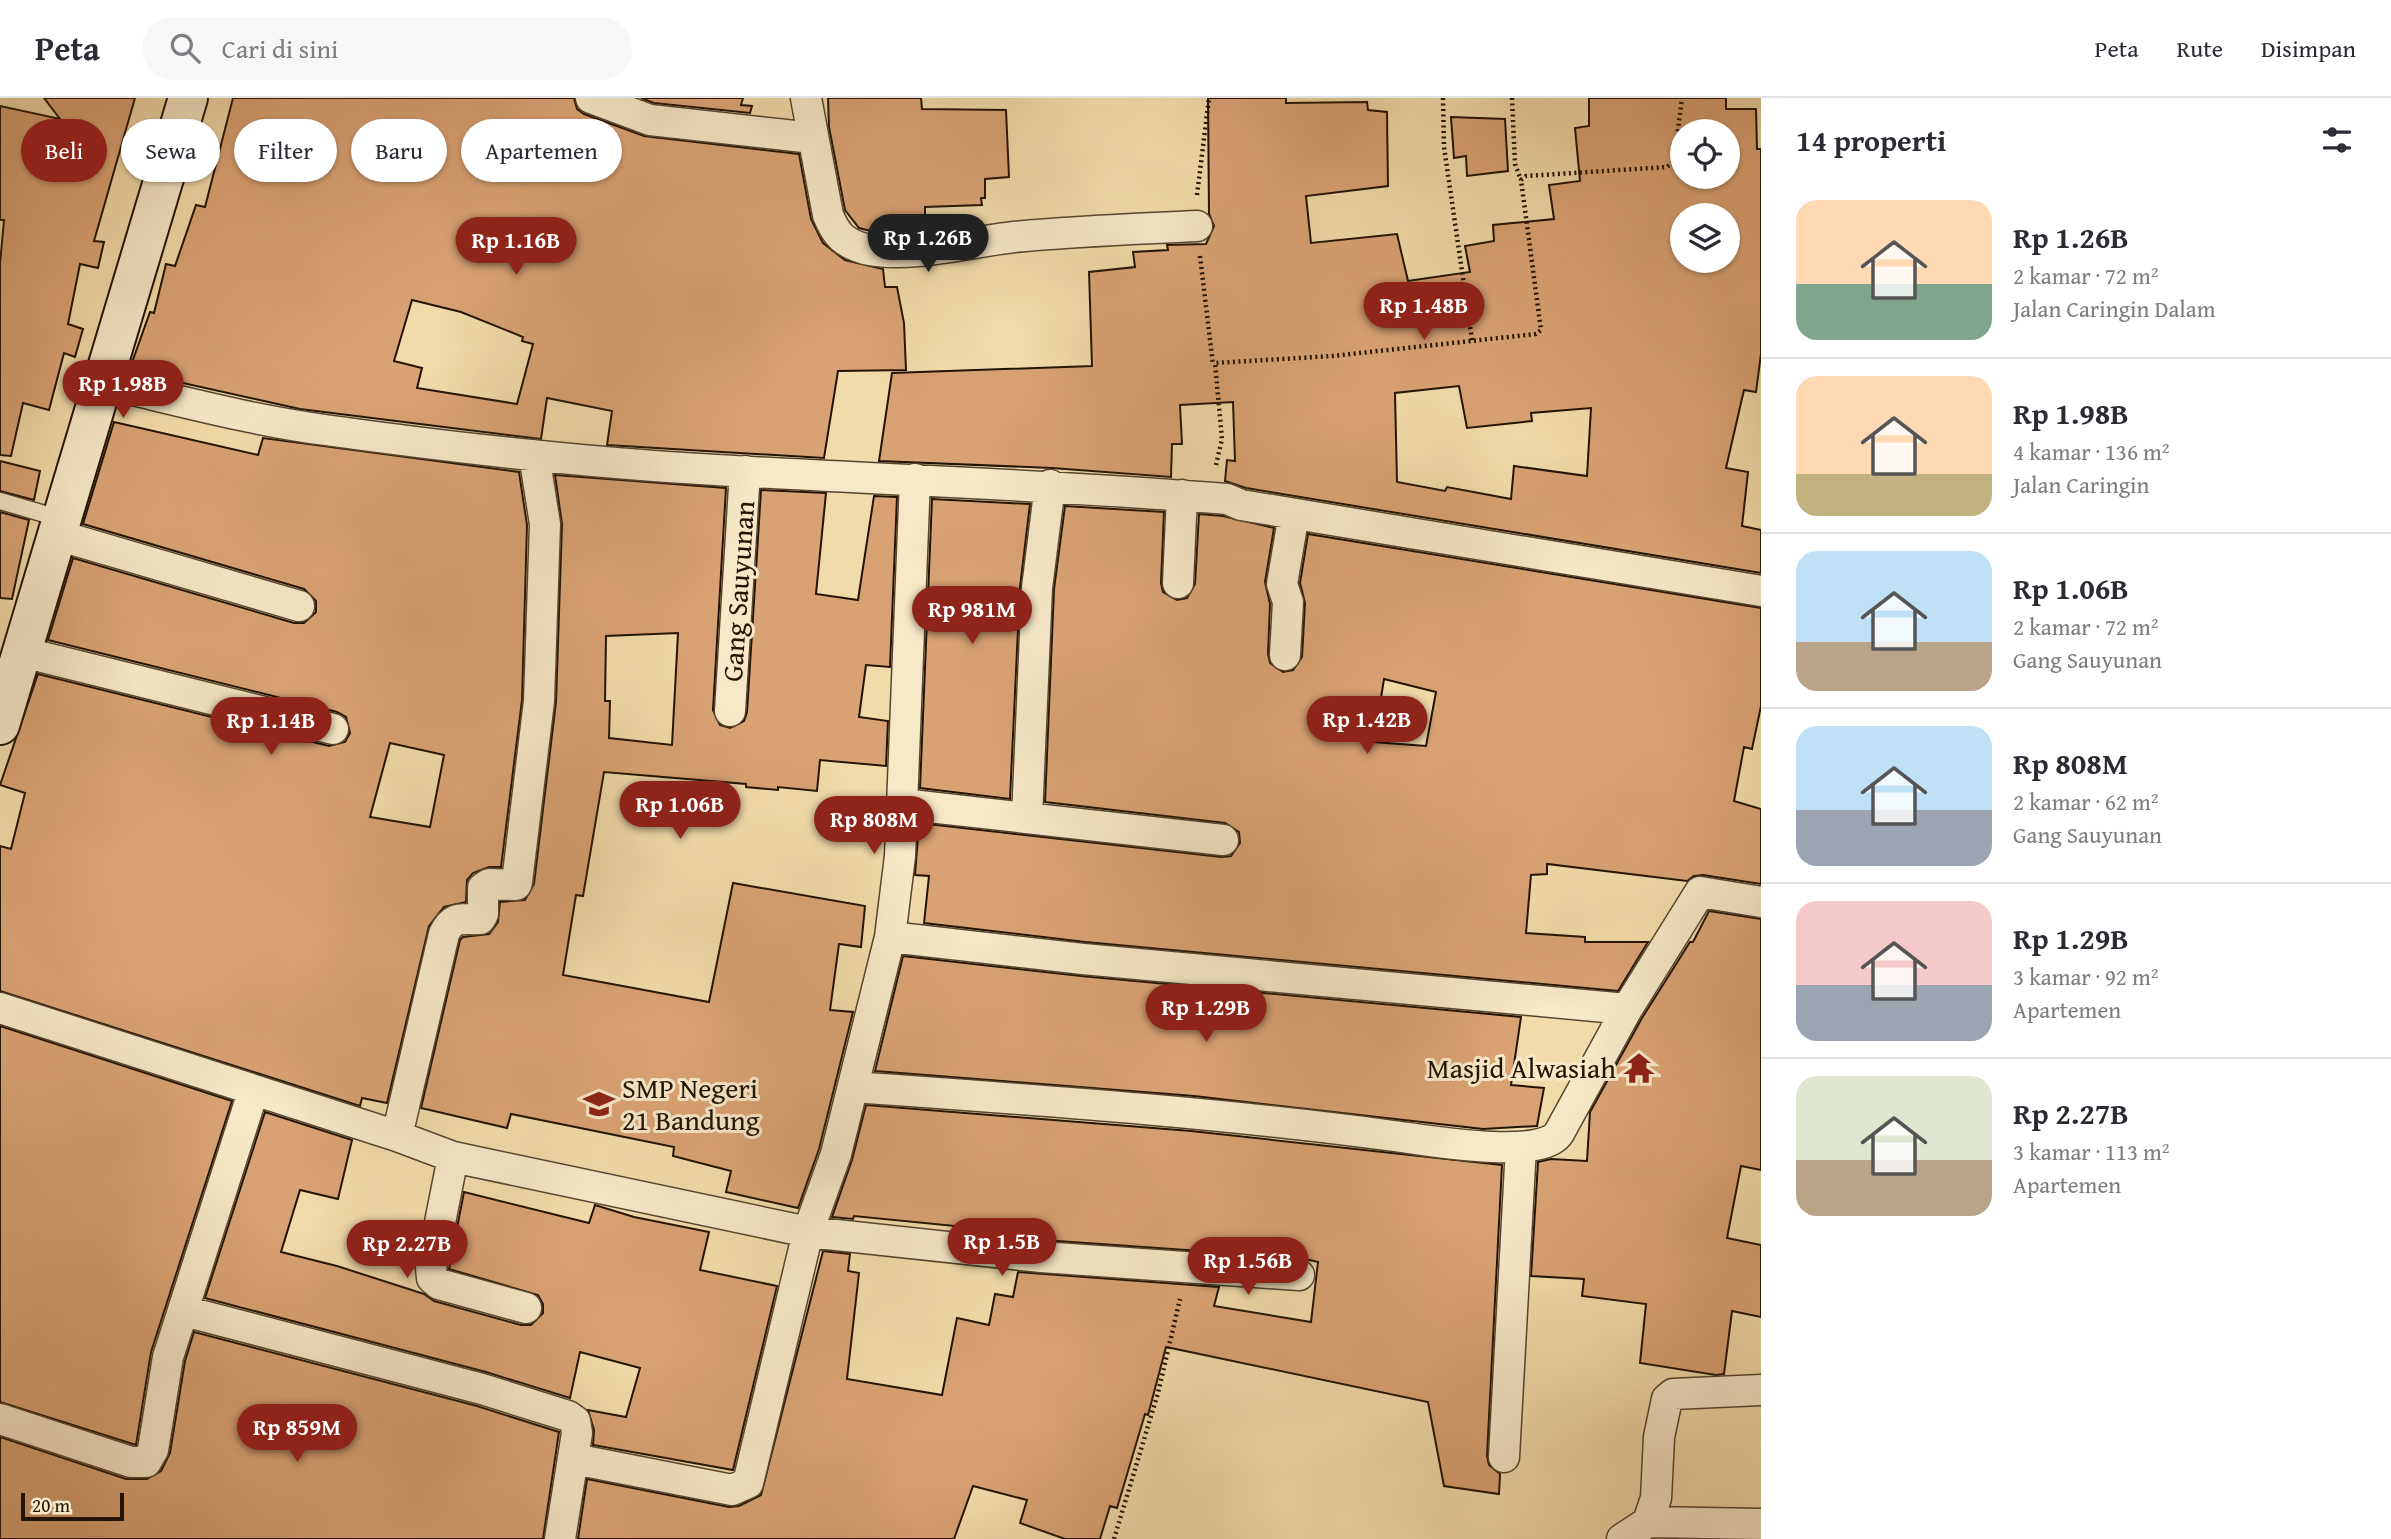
<!DOCTYPE html>
<html lang="id">
<meta charset="utf-8">
<style>
body{margin:0;font-family:"Gentium Book Plus",serif;background:#f7f7f7;color:#2b2b33;height:100vh;display:flex;flex-direction:column;font-size:26px;white-space:nowrap}
*{box-sizing:border-box;margin:0}
p{font-size:23px;color:#7c7c81}
.icon{flex:none;width:38px;height:38px;fill:none;stroke:currentColor;stroke-width:2;stroke-linecap:round;stroke-linejoin:round}
.map{position:relative;flex:1;overflow:hidden}
.details{display:flex;flex-direction:column;background:#fff;width:630px}
.details>*{flex:none}
.guide{position:absolute;left:21px;top:21px;width:665px;height:63px;display:flex;gap:14px}
.fabs{position:absolute;left:1670px;top:21px;display:grid;gap:14px}
.fabs a{display:grid;place-items:center;width:70px;height:70px;border-radius:50%;background:#fff;box-shadow:0 2px 5px #0004;font-size:35px}
.scale{position:absolute;left:21px;bottom:18px;width:103px;box-sizing:border-box;padding-left:7px;border:4px solid #221303;border-top:0;font-size:19px;line-height:24px;white-space:nowrap;color:#221303;-webkit-text-stroke:5px #f7e8c8;paint-order:stroke}
.price{position:absolute;translate:-50% -60px;padding:0 16px;border-radius:24px;background:#8f2418;color:#fff;font-size:23px;line-height:46px;filter:drop-shadow(0 2px 4px #0008)}
.price::after{content:'';position:absolute;left:50%;top:42px;width:21px;height:16px;margin-left:-10px;background:inherit;clip-path:polygon(0 0,100% 0,50% 100%)}
.price.current{background:#222;color:#fff}
ul{padding:0;list-style:none}
li{display:flex;align-items:center;gap:21px;height:175px;padding:0 35px}
li+li{border-top:2px solid #e1e1e2}
li span{display:grid;place-items:center;flex:none;width:196px;height:140px;border-radius:21px;color:#555}
li>.icon{margin-inline-start:auto}
span .icon{width:84px;height:84px;fill:#fffc;stroke-width:1}
li b{font-size:30px}
h2{display:flex;justify-content:space-between;align-items:center;height:84px;padding:0 35px;font-size:30px}
.tag{padding:0 24px;border-radius:32px;background:#fff;box-shadow:0 2px 5px #0004;font-size:24px;line-height:63px}
.tag.current{background:#8f2418;color:#fff}
header{display:flex;align-items:center;gap:42px;box-sizing:border-box;height:98px;padding:0 35px;background:#fff;border-bottom:2px solid #e1e1e2}
header strong{font-size:33px}
nav{display:flex;gap:38px;margin-inline-start:auto;font-size:24px}
.search{width:490px;height:63px;background:#f7f7f7;display:flex;align-items:center;gap:18px;box-sizing:border-box;padding:0 24px;border-radius:38px;color:#7c7c81;font-size:26px}
main{display:flex;flex:1;min-height:0}
.map>svg:first-child{display:block}
.building{fill:#d9a274;stroke:#221303;stroke-width:2;fill-rule:evenodd}
.lines{fill:none;stroke-linecap:round;stroke-linejoin:round}
.lane-casing{stroke:#56452d;stroke-width:19}
.street-casing{stroke:#56452d;stroke-width:33}
.secondary-casing{stroke:#221303;stroke-width:42}
.path{stroke:#221303;stroke-width:4.5;stroke-dasharray:2 3.5;stroke-linecap:butt}
.lane{stroke:#f7e8c8;stroke-width:16}
.street{stroke:#f7e8c8;stroke-width:30}
.secondary{stroke:#f7e8c8;stroke-width:38}
.labels{text-anchor:middle;stroke-width:6;stroke-linejoin:round;paint-order:stroke}
.street-label{font-size:28px;fill:#221303;stroke:#f7e8c8}
.poi-label{font-size:28px;fill:#221303;stroke:#f7e8c8;text-anchor:end}
</style>
<header>
<strong>Peta</strong>
<div class="search"><svg class="icon" aria-label="search" viewBox="0 0 24 24"><circle cx="10" cy="10" r="6"/><path d="M15 15l6 6"/></svg>Cari di sini</div>
<nav><a>Peta</a><a>Rute</a><a>Disimpan</a></nav>
</header>
<main>
<div class="map">
<svg width="1761" height="1441" viewBox="0 0 1761 1441">
<rect width="100%" height="100%" fill="#f2dbaa"/>
<filter id="stains"><feTurbulence type="fractalNoise" baseFrequency=".00286" numOctaves="4"/><feColorMatrix values="0 0 0 0 .2 0 0 0 0 .09 0 0 0 0 .02 0 0 0 .5 -.17"/></filter>
<radialGradient id="worn" r=".72"><stop offset=".6" stop-color="#630" stop-opacity="0"/><stop offset="1" stop-color="#630" stop-opacity=".3"/></radialGradient>
<path class="building" d="M44 0H135L94 143 104 144 98 170 80 166 68 226 83 231 75 259 64 255 49 312 23 305 11 358 0 357V166L4 122H0V8L60 21Z
M233 0H574L577 11 584 16 644 38 799 56 811 121 823 145 845 162 883 171 885 189H897L904 225 906 272 838 273 824 360 607 347 612 313 547 300 541 341 300 311 129 273 150 214 154 215 166 166 175 168 196 107 205 109ZM412 202 461 214 523 239 522 243 533 246 517 306 417 290 422 270 394 263Z
M641 0H743L741 7 752 8 750 15 654 5Z
M828 0H921L922 11 1006 12 1009 79 985 81V100H981L982 107 925 109V124H905L897 130 878 131 879 135 859 130 845 112 829 29Z
M1208 0H1286V5L1367 4 1368 12 1387 14 1388 88 1306 98 1311 145 1397 136 1408 183 1470 174 1465 148 1494 143 1493 127 1554 121 1549 87 1580 83 1575 30 1589 28V0H1726V11H1756L1757 51H1761V256L1756 294 1744 292 1726 370 1748 374 1742 428 1761 432V475L1246 390 1225 383 1227 362 1235 363 1233 304 1180 307 1182 346H1172L1171 379 1052 370 879 363 892 275 1092 268 1089 174 1135 169 1133 154 1168 152 1167 147 1206 146 1214 128 1209 116ZM1682 33H1727V79H1682ZM1682 117H1727V163H1682ZM1459 288 1467 330 1532 323 1531 315 1591 310 1587 378 1514 368 1511 401 1447 389 1445 393 1397 384 1395 295Z
M1451 19 1505 21 1508 73 1467 78 1466 58 1454 60Z
M114 324 258 357 263 340 519 374 527 427 522 602 501 769H489L473 775 467 782 466 804 444 809 429 828 387 1005 362 1000 360 1008 0 893V748L11 751 25 695 0 687 38 576 329 648 345 644 350 635 346 619 337 614 48 542 73 460 294 525H304L316 514V503L304 491 83 426ZM390 645 444 657 430 729 370 719Z
M0 363 40 373 34 402 0 393Z
M555 377 726 390 713 612 720 627 730 630 744 623 747 614 761 392 826 395 816 496 858 502 874 398 897 399 890 569 866 567 859 619 888 623 886 668 820 662 817 693 778 689V692L746 689V686L604 674 583 798 576 797 563 877 709 904 733 785 865 808 861 849 839 846 830 912 853 914 819 1051 798 1110 726 1094 731 1073 673 1058 674 1049 511 1016 507 1030 421 1010 460 842 463 839 489 836 498 824 500 804 525 802 534 786 556 604 562 426ZM678 535 672 647 609 640 610 603H605L606 538Z
M932 401 1030 406 1020 489 1010 701 920 690Z
M1065 408 1164 414 1161 485 1163 494 1177 502 1187 500 1195 486 1199 416 1223 418 1274 430 1265 484 1270 506 1268 556 1270 565 1283 574 1293 572 1302 559 1305 505 1300 485 1308 436 1761 510V608L1752 651 1744 649 1734 703 1761 711V786L1703 777 1694 778 1687 783 1547 766V776L1531 777 1526 835 1585 839V844H1648L1618 893 1085 844 924 825 929 778 915 777 919 725 1221 759 1231 758 1240 745 1239 734 1225 725 1045 704 1054 491ZM1384 581 1436 594 1426 648 1374 644Z
M0 414 29 422 12 501 0 500Z
M1709 813 1761 821V1072L1741 1068 1727 1140 1761 1147V1219L1732 1213 1724 1276 1716 1277 1640 1265 1646 1206 1582 1198 1584 1181 1531 1178 1538 1064 1551 1061 1587 1063 1590 1014 1642 920 1690 844H1693Z
M903 858 1081 878 1521 919 1511 987 1544 990 1537 1028 1483 1031 1194 998 875 973Z
M0 928 232 1003 151 1254 136 1347 0 1304Z
M866 1007 1191 1033 1502 1067 1487 1358 1489 1367 1500 1376 1499 1396 1444 1388 1428 1304 1166 1249 1148 1317 1145 1316 1117 1410 1110 1408 1100 1441H1065L1020 1425 1027 1402 973 1388 954 1441H578L587 1381 729 1409 739 1408 761 1397 823 1153 850 1156 848 1173 859 1175 847 1281 942 1297 957 1220 989 1227 995 1196 1013 1199 1018 1174 1219 1189 1214 1208 1311 1224 1318 1164 1301 1160 1043 1142 1025 1140 1026 1135 854 1118 853 1121 832 1119 852 1062Z
M265 1014 352 1042 338 1101 300 1092 281 1154 337 1168 424 1196 434 1203 521 1227H531L543 1215V1206L538 1197 449 1171 464 1094 589 1125 595 1107 634 1119 709 1134 700 1172 777 1188 733 1372 593 1347 594 1332 588 1312 626 1319 640 1270 580 1254 570 1300 486 1274 205 1200Z
M194 1234 477 1308 559 1334 543 1441H0V1339L126 1381H147L161 1373 170 1355 185 1263Z"/>
<g class="lines">
<defs>
<path id="lane" d="M0 403 62 421"/>
<path id="street" d="M591 0 650 22 813 40
M806 0 828 117C836 137 844 145 865 151 909 161 970 144 1014 139 1075 133 1136 131 1197 128
M103 285C177 302 250 322 325 332 455 350 586 365 716 372 886 382 1057 387 1227 401L1241 407 1761 493
M57 437 299 508
M1178 485 1182 397
M22 554 333 631
M1285 557 1288 504 1282 486 1294 416
M730 613 745 373
M902 706 1223 742
M1027 719 1037 490 1050 387
M890 839 1083 861 1627 911
M0 910 397 1038 453 1059 808 1134 1041 1159 1299 1177
M854 989C1035 1002 1215 1014 1394 1038 1425 1042 1542 1063 1559 1035L1627 911 1700 794 1761 804
M397 1038 444 836C453 817 461 822 480 821L483 816V790L489 786 516 787 517 784 539 603 545 426 534 357
M453 1059 431 1170 432 1180 439 1186 526 1210
M184 1213 482 1291 568 1318 575 1323 577 1335 560 1441
M0 1321 131 1364H146L153 1352 168 1259 253 994
M1504 1359 1521 1049
M574 1361 732 1392 748 1385 808 1134 836 1056 890 839 900 758 915 381
M1648 1424 1656 1400 1659 1339 1667 1301 1673 1296 1761 1292
M1622 1441 1648 1424 1761 1426"/>
<path id="secondary" d="M0 627 188 0"/>
</defs>
<use href="#lane" class="lane-casing"/>
<use href="#street" class="street-casing"/>
<use href="#secondary" class="secondary-casing"/>
<path class="path" d="M1443 0 1444 49 1472 242
M1512 0 1515 66 1521 82
M1197 97 1209 0
M1200 158 1213 267
M1216 367 1222 341 1215 265 1332 258 1536 236 1541 232 1521 82 1526 78 1667 69 1674 63 1682 0
M1114 1441 1158 1295 1180 1201"/>
<use href="#lane" class="lane"/>
<use href="#street" class="street"/>
<use href="#secondary" class="secondary"/>
</g>
<defs>
<symbol id="temple-bare" viewBox="-9 -9 18 18"><path d="M0-6L5-2H3V0L6.5 2.5H4V6H1.5V3h-3V6H-4V2.5H-6.5L-3 0V-2H-5Z" fill="#8f2418" stroke="#f7e8c8" stroke-width="2.5" paint-order="stroke"/></symbol>
<symbol id="school-bare" viewBox="-9 -9 18 18"><path d="M0-5L7-2L0 1L-7-2ZM-4 1L0 2.5L4 1V4Q0 6-4 4Z" fill="#8f2418" stroke="#f7e8c8" stroke-width="2.5" paint-order="stroke"/></symbol>
</defs>
<g fill-rule="evenodd">
<use href="#temple-bare" x="1617" y="948" width="44" height="44"/>
<use href="#school-bare" x="577" y="984" width="44" height="44"/>
</g>
<g class="labels">
<g class="street-label">
<text transform="translate(738 493) rotate(-86)" y="10">Gang Sauyunan</text>
</g>
<g class="poi-label">
<text x="1616" y="980">Masjid Alwasiah</text>
<text x="622" y="1000" text-anchor="start">SMP Negeri<tspan x="622" dy="32">21 Bandung</tspan></text>
</g>
</g>
<rect width="100%" height="100%" filter="url(#stains)"/>
<rect width="100%" height="100%" fill="url(#worn)"/>
</svg>
<div class="fabs">
<a><svg class="icon" aria-label="locate" viewBox="0 0 24 24"><circle cx="12" cy="12" r="6"/><path d="M12 2v4M12 18v4M2 12h4M18 12h4"/></svg></a>
<a><svg class="icon" aria-label="layers" viewBox="0 0 24 24"><path d="M12 4l9 5-9 5-9-5zM3 14l9 5 9-5"/></svg></a>
</div>
<div class="scale">20 m</div>
<b class="price current" style="left:928px;top:176px">Rp 1.26B</b>
<b class="price" style="left:516px;top:179px">Rp 1.16B</b>
<b class="price" style="left:1424px;top:244px">Rp 1.48B</b>
<b class="price" style="left:123px;top:322px">Rp 1.98B</b>
<b class="price" style="left:972px;top:548px">Rp 981M</b>
<b class="price" style="left:1367px;top:658px">Rp 1.42B</b>
<b class="price" style="left:271px;top:659px">Rp 1.14B</b>
<b class="price" style="left:680px;top:743px">Rp 1.06B</b>
<b class="price" style="left:874px;top:758px">Rp 808M</b>
<b class="price" style="left:1206px;top:946px">Rp 1.29B</b>
<b class="price" style="left:1002px;top:1180px">Rp 1.5B</b>
<b class="price" style="left:407px;top:1182px">Rp 2.27B</b>
<b class="price" style="left:1248px;top:1199px">Rp 1.56B</b>
<b class="price" style="left:297px;top:1366px">Rp 859M</b>
<div class="guide">
<a class="tag current">Beli</a>
<a class="tag">Sewa</a>
<a class="tag">Filter</a>
<a class="tag">Baru</a>
<a class="tag">Apartemen</a>
</div>
</div>
<section class="details">
<h2>14 properti<svg class="icon" aria-label="filters" viewBox="0 0 24 24"><path d="M4 7h16M4 17h16"/><circle cx="9" cy="7" r="2"/><circle cx="15" cy="17" r="2"/></svg></h2>
<ul>
<li><span style="background:linear-gradient(#ffd9b3 60%,#7fa58c 0)"><svg class="icon" aria-label="home" viewBox="0 0 24 24"><path d="M3 11l9-7 9 7M6 9v11h12V9"/></svg></span><div><b>Rp 1.26B</b><p>2 kamar · 72 m²</p><p>Jalan Caringin Dalam</p></div></li>
<li><span style="background:linear-gradient(#ffd9b3 70%,#c2b280 0)"><svg class="icon" aria-label="home" viewBox="0 0 24 24"><path d="M3 11l9-7 9 7M6 9v11h12V9"/></svg></span><div><b>Rp 1.98B</b><p>4 kamar · 136 m²</p><p>Jalan Caringin</p></div></li>
<li><span style="background:linear-gradient(#bfe0f5 65%,#b9a48a 0)"><svg class="icon" aria-label="home" viewBox="0 0 24 24"><path d="M3 11l9-7 9 7M6 9v11h12V9"/></svg></span><div><b>Rp 1.06B</b><p>2 kamar · 72 m²</p><p>Gang Sauyunan</p></div></li>
<li><span style="background:linear-gradient(#bfe0f5 60%,#9aa5b1 0)"><svg class="icon" aria-label="home" viewBox="0 0 24 24"><path d="M3 11l9-7 9 7M6 9v11h12V9"/></svg></span><div><b>Rp 808M</b><p>2 kamar · 62 m²</p><p>Gang Sauyunan</p></div></li>
<li><span style="background:linear-gradient(#f6c9c9 60%,#9aa5b1 0)"><svg class="icon" aria-label="home" viewBox="0 0 24 24"><path d="M3 11l9-7 9 7M6 9v11h12V9"/></svg></span><div><b>Rp 1.29B</b><p>3 kamar · 92 m²</p><p>Apartemen</p></div></li>
<li><span style="background:linear-gradient(#dfe7d0 60%,#b9a48a 0)"><svg class="icon" aria-label="home" viewBox="0 0 24 24"><path d="M3 11l9-7 9 7M6 9v11h12V9"/></svg></span><div><b>Rp 2.27B</b><p>3 kamar · 113 m²</p><p>Apartemen</p></div></li>
</ul>
</section>
</main>
